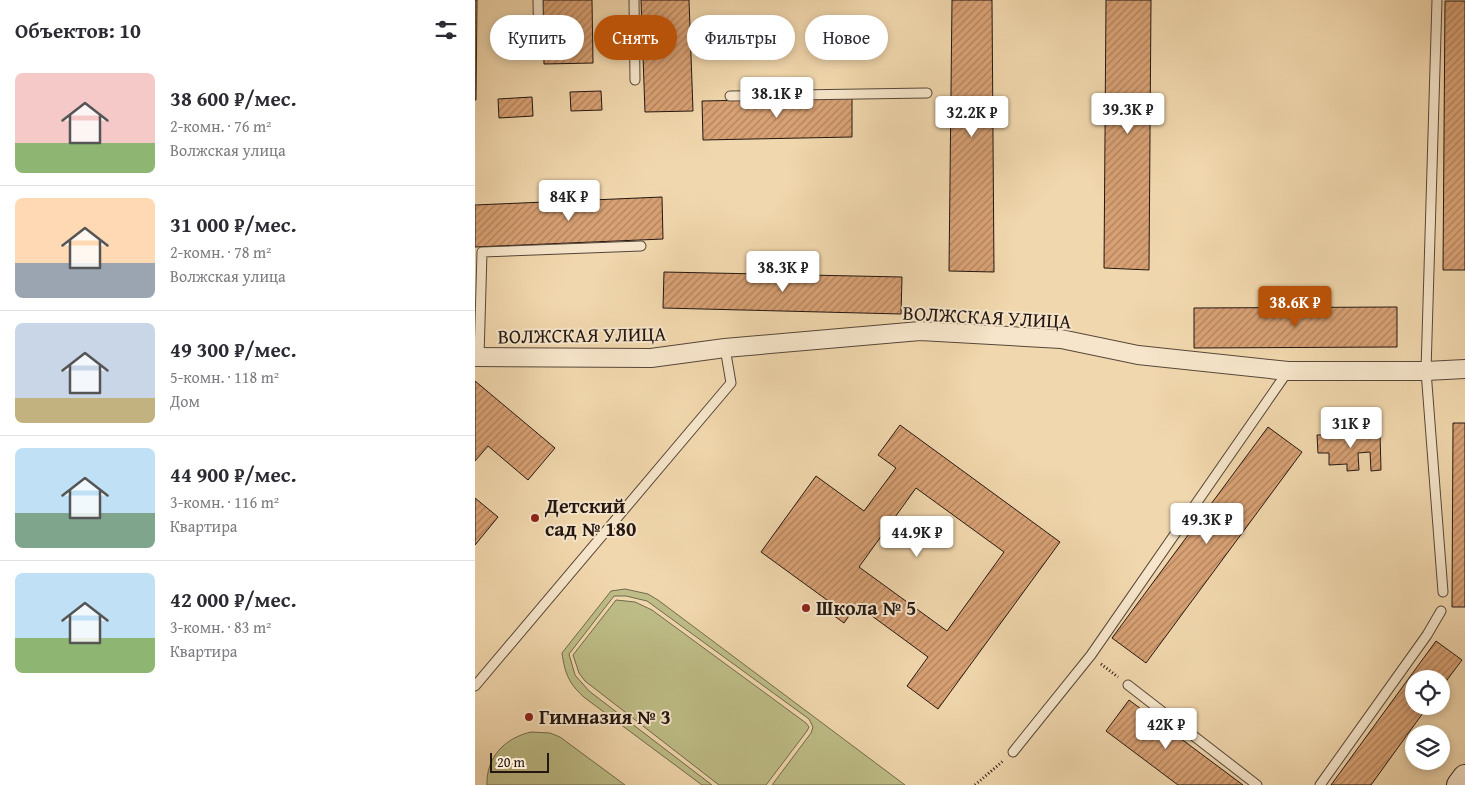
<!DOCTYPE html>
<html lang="ru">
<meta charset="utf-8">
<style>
body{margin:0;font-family:"Gentium Book Plus",serif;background:#f2f2f3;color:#2b2b33;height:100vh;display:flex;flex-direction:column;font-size:19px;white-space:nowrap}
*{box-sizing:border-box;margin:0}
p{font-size:16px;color:#7c7c81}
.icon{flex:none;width:28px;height:28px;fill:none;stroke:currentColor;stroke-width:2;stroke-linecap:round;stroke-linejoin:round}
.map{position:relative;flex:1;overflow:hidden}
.panel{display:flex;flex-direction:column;background:#fff;width:475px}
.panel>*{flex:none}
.guide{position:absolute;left:15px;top:15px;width:475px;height:45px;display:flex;gap:10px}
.fabs{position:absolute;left:930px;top:670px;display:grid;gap:10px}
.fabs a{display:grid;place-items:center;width:45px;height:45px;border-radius:50%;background:#fff;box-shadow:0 2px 8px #0003;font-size:25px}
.scale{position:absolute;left:15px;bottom:12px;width:59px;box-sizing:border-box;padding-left:5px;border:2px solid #231712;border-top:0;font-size:14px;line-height:18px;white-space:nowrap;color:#231712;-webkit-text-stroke:4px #f6e5ca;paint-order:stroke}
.price{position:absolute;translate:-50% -42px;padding:0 11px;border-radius:5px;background:#fff;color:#222;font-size:16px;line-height:32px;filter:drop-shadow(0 1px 2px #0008)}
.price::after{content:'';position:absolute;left:50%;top:30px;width:15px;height:11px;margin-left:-8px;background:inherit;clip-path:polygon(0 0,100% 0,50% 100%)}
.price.active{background:#b45309;color:#fff}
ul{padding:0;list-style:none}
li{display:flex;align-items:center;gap:15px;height:125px;padding:0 15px}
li+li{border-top:1px solid #e1e1e2}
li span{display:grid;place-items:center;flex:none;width:140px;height:100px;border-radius:8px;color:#555}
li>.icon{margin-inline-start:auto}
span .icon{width:60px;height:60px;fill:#fffc;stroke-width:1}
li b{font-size:21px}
h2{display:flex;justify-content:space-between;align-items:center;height:60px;padding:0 15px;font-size:21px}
.tag{padding:0 18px;border-radius:22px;background:#fff;box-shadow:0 2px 8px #0003;font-size:18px;line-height:45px}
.tag.active{background:#b45309;color:#fff}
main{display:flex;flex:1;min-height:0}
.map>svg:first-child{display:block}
.pitch{fill:#bebd87;stroke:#706a4c}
.building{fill:url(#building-hatch);stroke:#231712;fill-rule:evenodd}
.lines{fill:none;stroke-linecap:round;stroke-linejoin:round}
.service-casing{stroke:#564739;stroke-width:11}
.minor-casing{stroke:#564739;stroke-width:20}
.secondary-casing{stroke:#231712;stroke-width:26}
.path{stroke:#231712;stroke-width:3;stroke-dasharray:1 2.5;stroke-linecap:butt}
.service{stroke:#f6e5ca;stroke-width:9}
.minor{stroke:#f6e5ca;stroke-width:18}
.secondary{stroke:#f6e5ca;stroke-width:24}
.poi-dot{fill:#8f2418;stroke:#f6e5ca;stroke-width:2}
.labels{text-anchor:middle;stroke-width:4;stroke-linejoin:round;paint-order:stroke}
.street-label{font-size:20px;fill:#231712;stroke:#f6e5ca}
.poi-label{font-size:20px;font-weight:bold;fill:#231712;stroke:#f6e5ca;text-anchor:start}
</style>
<main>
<section class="panel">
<h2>Объектов: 10<svg class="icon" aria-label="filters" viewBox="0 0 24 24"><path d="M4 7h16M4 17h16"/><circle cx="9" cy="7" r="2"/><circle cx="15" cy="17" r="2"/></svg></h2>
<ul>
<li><span style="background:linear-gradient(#f6c9c9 70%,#8fb573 0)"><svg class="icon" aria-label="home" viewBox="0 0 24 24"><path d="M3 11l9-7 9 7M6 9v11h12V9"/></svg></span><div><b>38 600 ₽/мес.</b><p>2-комн. · 76 m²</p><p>Волжская улица</p></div></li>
<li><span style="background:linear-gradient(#ffd9b3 65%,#9aa5b1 0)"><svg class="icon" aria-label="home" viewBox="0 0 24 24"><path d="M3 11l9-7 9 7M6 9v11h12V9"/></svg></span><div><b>31 000 ₽/мес.</b><p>2-комн. · 78 m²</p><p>Волжская улица</p></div></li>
<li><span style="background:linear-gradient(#c9d6e8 75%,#c2b280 0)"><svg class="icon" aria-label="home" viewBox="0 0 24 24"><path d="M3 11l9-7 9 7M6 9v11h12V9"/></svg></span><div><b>49 300 ₽/мес.</b><p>5-комн. · 118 m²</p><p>Дом</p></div></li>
<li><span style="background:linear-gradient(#bfe0f5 65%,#7fa58c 0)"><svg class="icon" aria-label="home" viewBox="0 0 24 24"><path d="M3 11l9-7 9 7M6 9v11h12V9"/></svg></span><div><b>44 900 ₽/мес.</b><p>3-комн. · 116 m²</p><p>Квартира</p></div></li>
<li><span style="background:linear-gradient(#bfe0f5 65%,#8fb573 0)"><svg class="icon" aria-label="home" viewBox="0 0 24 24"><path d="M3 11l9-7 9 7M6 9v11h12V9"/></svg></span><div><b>42 000 ₽/мес.</b><p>3-комн. · 83 m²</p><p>Квартира</p></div></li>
</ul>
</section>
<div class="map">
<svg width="990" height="785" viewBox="0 0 990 785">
<defs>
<pattern id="building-hatch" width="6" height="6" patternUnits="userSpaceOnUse" patternTransform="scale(1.25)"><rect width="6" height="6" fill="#d8a174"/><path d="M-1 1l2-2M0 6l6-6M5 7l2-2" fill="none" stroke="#af825e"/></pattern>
</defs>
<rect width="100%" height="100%" fill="#f1d7ad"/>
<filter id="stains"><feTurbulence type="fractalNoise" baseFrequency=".004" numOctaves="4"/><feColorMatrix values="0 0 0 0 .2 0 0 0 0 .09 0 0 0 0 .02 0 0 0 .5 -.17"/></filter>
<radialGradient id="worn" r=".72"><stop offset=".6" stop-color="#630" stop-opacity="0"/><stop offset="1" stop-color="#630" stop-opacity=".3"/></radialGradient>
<path class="pitch" d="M150 589 173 594 183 600 430 785H297L336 733 338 727 334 719 172 601 151 596H139L94 654 100 675 114 691 237 785H227L110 698C94 684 90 674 87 653L136 591Z
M141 600 160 602 177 610 331 723 334 727 332 731 291 785H244L110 681 104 673 98 655Z
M56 732 75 733 85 737 150 785H12C11 757 30 738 56 732Z"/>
<path class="building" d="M0 0H2L1 100H0Z
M68 0H117L118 63 69 64Z
M166 0H214L218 111 170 112Z
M477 0H517L519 272 474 271Z
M631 0H676L674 270 629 268Z
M970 1H990V270H968Z
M126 91 127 110 96 111 95 92Z
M57 97 58 116 24 118 23 99Z
M377 98V137L228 140 227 101Z
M187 197 188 239 0 247V205Z
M189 272 427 277 426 314 188 308Z
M922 307V347L719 348V308Z
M0 381 80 448 53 480 13 446 0 461Z
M978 423H990V607H977Z
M425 425 585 542 463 709 432 686 453 657 382 605 369 623 347 607 352 600 286 552 341 476 389 511 421 468 403 455ZM441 488 529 552 472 631 384 567Z
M793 427 827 452 671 663 637 638Z
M905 433 906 470 896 471 895 452 883 453 884 470 872 471V464L854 465V453H843L842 435Z
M0 498 23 517 0 545Z
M961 641 987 660 966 688V679H939V706H953L896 785H856Z
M654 700 768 785H703L631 731Z"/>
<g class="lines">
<defs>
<path id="service" d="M63 0 64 54
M159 0 160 80
M962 0 951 371 968 592
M255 96 452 93
M4 357 7 252 166 246
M653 685 782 785
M0 686 256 383 250 348
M538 752 616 655 813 371
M845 785 952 635 966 611"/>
<path id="minor" d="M0 357 176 358 250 348 445 331 586 339 663 355 813 371H951L990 369"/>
<path id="secondary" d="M984 785 990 777"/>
</defs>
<use href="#service" class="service-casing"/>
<use href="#minor" class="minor-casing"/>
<use href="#secondary" class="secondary-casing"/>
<path class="path" d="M626 664 643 677
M500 785 528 761"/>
<use href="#service" class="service"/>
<use href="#minor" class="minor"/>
<use href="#secondary" class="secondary"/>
</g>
<g class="poi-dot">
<circle cx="60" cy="518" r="5"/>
<circle cx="331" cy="608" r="5"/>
<circle cx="54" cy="717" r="5"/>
</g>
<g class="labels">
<g class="street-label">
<text transform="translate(512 317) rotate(3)" y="7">ВОЛЖСКАЯ УЛИЦА</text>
<text transform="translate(107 335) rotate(-1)" y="7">ВОЛЖСКАЯ УЛИЦА</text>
</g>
<g class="poi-label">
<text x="70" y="513">Детский<tspan x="70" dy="23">сад № 180</tspan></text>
<text x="341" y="615">Школа № 5</text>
<text x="64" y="724">Гимназия № 3</text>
</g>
</g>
<rect width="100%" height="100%" filter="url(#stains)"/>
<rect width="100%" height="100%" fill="url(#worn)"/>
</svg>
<div class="fabs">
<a><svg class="icon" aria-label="locate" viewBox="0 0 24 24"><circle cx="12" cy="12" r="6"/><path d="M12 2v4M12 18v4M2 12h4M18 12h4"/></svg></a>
<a><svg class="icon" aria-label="layers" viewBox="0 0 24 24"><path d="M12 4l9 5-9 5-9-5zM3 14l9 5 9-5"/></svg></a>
</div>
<div class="scale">20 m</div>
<b class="price" style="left:302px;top:119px">38.1K ₽</b>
<b class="price" style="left:653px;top:135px">39.3K ₽</b>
<b class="price" style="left:497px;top:138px">32.2K ₽</b>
<b class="price" style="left:94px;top:222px">84K ₽</b>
<b class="price" style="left:308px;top:293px">38.3K ₽</b>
<b class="price active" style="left:820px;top:328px">38.6K ₽</b>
<b class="price" style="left:876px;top:449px">31K ₽</b>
<b class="price" style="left:732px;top:545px">49.3K ₽</b>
<b class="price" style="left:442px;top:558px">44.9K ₽</b>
<b class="price" style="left:691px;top:750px">42K ₽</b>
<div class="guide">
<a class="tag">Купить</a>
<a class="tag active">Снять</a>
<a class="tag">Фильтры</a>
<a class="tag">Новое</a>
</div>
</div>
</main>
